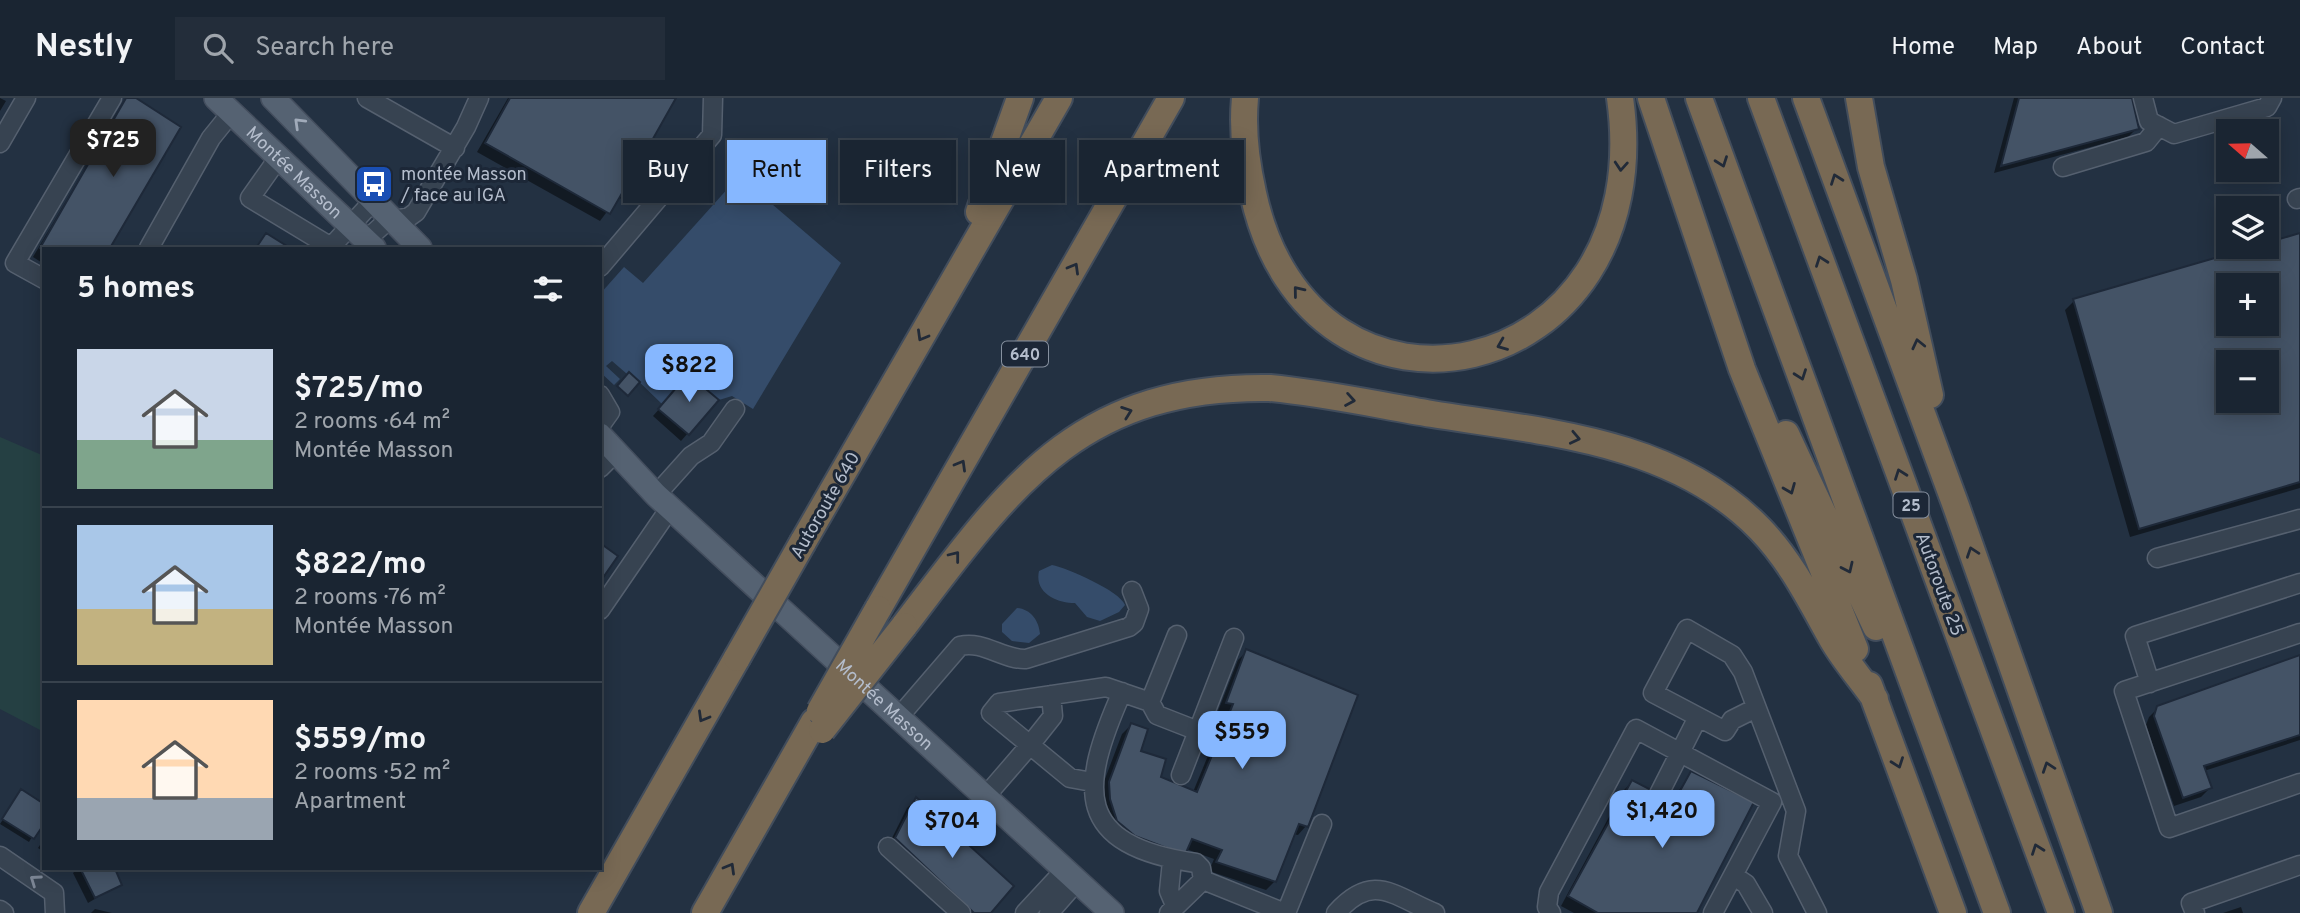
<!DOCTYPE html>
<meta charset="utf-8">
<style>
body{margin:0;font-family:Overpass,sans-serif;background:#232d3a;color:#f1f3f6;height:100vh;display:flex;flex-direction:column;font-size:26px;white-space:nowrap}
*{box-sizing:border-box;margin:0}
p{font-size:23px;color:#9fa5ac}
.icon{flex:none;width:38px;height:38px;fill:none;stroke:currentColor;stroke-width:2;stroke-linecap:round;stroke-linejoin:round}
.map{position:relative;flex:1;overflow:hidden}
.details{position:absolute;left:42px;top:149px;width:560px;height:623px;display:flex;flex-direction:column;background:#1a2532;border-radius:0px;box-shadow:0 4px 18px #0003,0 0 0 2px #38424d}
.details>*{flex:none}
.guide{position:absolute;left:623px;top:42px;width:665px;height:63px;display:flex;gap:14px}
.needle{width:46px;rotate:290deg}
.controls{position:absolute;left:2216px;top:21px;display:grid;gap:14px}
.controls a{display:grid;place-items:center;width:63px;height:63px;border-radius:0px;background:#1a2532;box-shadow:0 4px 18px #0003,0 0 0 2px #38424d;font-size:35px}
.price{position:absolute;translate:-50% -60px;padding:0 16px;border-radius:14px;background:#86b7ff;color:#111;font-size:23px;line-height:46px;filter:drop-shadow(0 2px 4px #0008)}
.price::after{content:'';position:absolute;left:50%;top:42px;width:21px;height:16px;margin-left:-10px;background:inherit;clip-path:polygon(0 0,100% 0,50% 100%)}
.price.selected{background:#222;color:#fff}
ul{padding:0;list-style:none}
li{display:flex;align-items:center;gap:21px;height:175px;padding:0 35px}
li+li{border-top:2px solid #38424d}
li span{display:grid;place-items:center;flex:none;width:196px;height:140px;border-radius:0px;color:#555}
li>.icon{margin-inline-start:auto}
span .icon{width:84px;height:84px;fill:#fffc;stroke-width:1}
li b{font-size:30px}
h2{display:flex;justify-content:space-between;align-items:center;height:84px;padding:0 35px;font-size:30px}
.chip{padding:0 24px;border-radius:0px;background:#1a2532;box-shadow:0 4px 18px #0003,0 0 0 2px #38424d;font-size:24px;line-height:63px}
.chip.selected{background:#86b7ff;color:#111}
header{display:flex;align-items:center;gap:42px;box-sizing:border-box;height:98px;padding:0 35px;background:#1a2532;border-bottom:2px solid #38424d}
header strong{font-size:33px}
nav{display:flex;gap:38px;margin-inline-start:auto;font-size:24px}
.search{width:490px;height:63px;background:#232d3a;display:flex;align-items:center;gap:18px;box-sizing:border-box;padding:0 24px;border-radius:0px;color:#9fa5ac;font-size:26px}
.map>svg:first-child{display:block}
.green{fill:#254043}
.water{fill:#354c6a}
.shadow{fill:#0007;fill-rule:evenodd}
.building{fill:#445366;stroke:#1e2939;stroke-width:2;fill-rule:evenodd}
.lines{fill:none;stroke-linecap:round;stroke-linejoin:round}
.minor-casing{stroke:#55606f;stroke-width:21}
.major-casing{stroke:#444e5e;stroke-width:26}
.highway-casing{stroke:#424d5c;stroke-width:30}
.minor{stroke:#374351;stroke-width:18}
.major{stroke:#556272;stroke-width:23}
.highway{stroke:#786954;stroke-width:26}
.highway-bridge-casing{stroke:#424d5c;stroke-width:30;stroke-linecap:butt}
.highway-bridge{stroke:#786954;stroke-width:26}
.oneway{stroke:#a1abba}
.oneway2{stroke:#212a38}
.oneway3{stroke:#7c8695}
.labels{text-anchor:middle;stroke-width:6;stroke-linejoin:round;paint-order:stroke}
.shield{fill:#1c2737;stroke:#86909f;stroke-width:2}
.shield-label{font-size:16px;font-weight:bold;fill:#b4bdcc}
.street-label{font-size:18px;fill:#b4bdcc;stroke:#1c2737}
.poi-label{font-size:18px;fill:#b4bdcc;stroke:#1c2737;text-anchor:start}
</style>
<header>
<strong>Nestly</strong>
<div class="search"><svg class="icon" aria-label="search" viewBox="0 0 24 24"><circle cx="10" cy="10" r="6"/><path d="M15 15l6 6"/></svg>Search here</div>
<nav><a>Home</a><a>Map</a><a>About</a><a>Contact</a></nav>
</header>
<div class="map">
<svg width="2300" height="815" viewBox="0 0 2300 815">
<rect width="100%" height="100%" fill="#233142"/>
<path class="green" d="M0 339 44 358V634L0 611Z"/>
<path class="water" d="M739 78 841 165 753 311 732 298 719 302 689 276 662 306 630 275 627 276 612 263 606 268 620 281 614 287 600 274V196L624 169 643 185Z
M1052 467C1067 470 1120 493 1125 507L1119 514 1100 523 1087 519 1075 505C1057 505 1034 495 1039 473Z
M1017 510C1031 511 1039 523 1040 536L1029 545 1012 543 1002 534V526Z"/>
<path class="shadow" d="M0 0 6 3 0 13Z
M127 0H132L179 29 108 150H44V166L33 159Z
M508 0H674L634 70 636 95 627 104 618 99 600 123 477 54Z
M2014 0H2130L2137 30 2128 39 1994 75Z
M2300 137V390L2130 439 2065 212 2074 203ZM2228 187H2266V226H2228ZM2228 264H2266V303H2228Z
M682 285 717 302 681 343 653 318Z
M1247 553 1306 728 1298 737 1293 736 1275 783 1266 792 1209 773 1214 761 1186 751 1175 765 1108 732 1100 694 1122 636 1131 627 1139 654 1159 680 1193 694 1226 614 1218 613 1238 562Z
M2300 559V642L2204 673 2210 690 2201 699 2174 708 2146 627 2149 619 2158 610Z
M1691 675 1695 815H1574L1561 808 1623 693 1632 684 1671 704Z
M21 694 44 708V718L29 744 0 726Z
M916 702 989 815H956L887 750 907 710Z
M44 741V754L38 750Z
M78 770H122L115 776 120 786 88 805 73 775Z
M2241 809 2243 815H2223Z
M95 811 112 815H91Z"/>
<path class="building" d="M126 0H136L181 29 110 150 44 152 40 150Z
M510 0H676L637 69 647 79 637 96 625 90 610 116 485 45Z
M2019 0H2132L2139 31 2001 68Z
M266 135 290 150H256Z
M2300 135V384L2139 431 2073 201 2253 149H2266V145ZM2228 187H2266V226H2228ZM2228 264H2266V303H2228Z
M629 274 640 284 628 298 617 288Z
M688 276 719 302 689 337 658 311Z
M600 445 618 458 600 484Z
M1246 551 1358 597 1308 729 1299 726 1276 784 1216 764 1222 752 1192 741 1185 757 1135 738 1117 723 1110 701 1109 684 1131 625 1148 631 1141 653 1166 661 1161 679 1197 694 1233 606 1226 605Z
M2300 557V637L2204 668 2212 690 2183 700 2154 618 2157 608Z
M1691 673 1754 704 1697 815H1598L1568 798 1632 682 1674 704Z
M21 691 44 706 41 724 44 726 34 741 2 721Z
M916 699 1014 788 991 815H974L895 740Z
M80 770H123L116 773 122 787 95 800Z"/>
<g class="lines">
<defs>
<path id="minor" d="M367 0 455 50
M2143 0 2149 23 2174 36 2267 9 2272 0
M0 45 26 0
M279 59 250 100 331 149 373 103
M2063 69 2146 44 2159 28
M2297 101 2300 100
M366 142 386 124 409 119 416 114 466 29 479 0
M149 150 211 40 232 14
M600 169 712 37 713 0
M44 181 15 165 112 0
M600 297 610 314 600 328
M600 370 616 354
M656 397 691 358 711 345 735 311
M2157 460 2300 421
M600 512 670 410
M2300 535 2124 593 2169 730 2300 685
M2150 585 2135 538 2300 485
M1122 594C1079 691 1073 747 1196 765L1201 770 1203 782
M1051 597 1053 618 1030 647 991 615 999 605 1106 589 1150 604 1177 537
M1150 604 1157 617 1198 633 1234 540
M1756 610 1732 622 1725 633 1653 595 1687 531 1732 557 1743 574 1796 713 1788 758 1817 815
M898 620 960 548C983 542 1003 562 1026 561L1129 529 1134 525 1139 511 1132 493
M1181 677 1198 633
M1659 696 1698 619
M985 699 1030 647 1070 680 1092 684
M888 749 961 815
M0 758 54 795 55 815
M1172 763 1169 793 1175 807
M1734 778 1746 786 1763 815
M0 812 4 815
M1025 815 1065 772
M1049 815 1077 783
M1169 815 1203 782 1285 815
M1286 815 1322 726
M1336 815C1373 774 1392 797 1435 815
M1551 815 1547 809 1549 794 1636 631 1772 704 1713 815
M2195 815 2191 805 2300 767"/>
<g id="major">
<path id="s1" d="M216 0 374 150"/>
<path d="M273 0 420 150"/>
<path id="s2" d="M600 337 656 397 1112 815"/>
</g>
<path id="highway" d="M1245 0C1242 32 1246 64 1253 95 1310 362 1661 289 1620 0
M1651 0 1742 271 1855 551
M1699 0 1997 815
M1761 0 2061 815
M1806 0 1956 408 2099 815
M1859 0 1871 69 1904 182 1930 297
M979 114 1020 0
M1786 336 1876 529
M803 444 1059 0
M878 511 1171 0
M904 528C1009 390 1077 287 1270 290 1324 295 1378 307 1432 316 1546 334 1675 343 1760 431 1791 463 1810 502 1832 541 1844 562 1861 581 1875 601
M1869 587 1953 815
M591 815 737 560
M705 815 814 624"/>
</defs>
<use href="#minor" class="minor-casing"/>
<use href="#major" class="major-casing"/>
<use href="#highway" class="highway-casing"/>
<use href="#minor" class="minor"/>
<use href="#major" class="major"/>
<use href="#highway" class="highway"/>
<defs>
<path id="highway-bridge" d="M737 560 803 444
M820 613 878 511
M822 632 904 528"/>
</defs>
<use href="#highway-bridge" class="highway-bridge-casing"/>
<use href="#highway-bridge" class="highway-bridge"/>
</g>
<defs><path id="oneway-chevron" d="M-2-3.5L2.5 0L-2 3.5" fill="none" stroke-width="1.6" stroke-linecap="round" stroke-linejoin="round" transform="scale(1.75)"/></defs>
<use class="oneway" href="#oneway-chevron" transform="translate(299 25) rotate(-136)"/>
<g class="oneway2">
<use href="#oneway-chevron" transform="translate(1722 64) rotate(70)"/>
<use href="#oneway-chevron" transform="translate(1621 68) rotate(94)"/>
<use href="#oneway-chevron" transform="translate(1836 81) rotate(-110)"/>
<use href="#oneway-chevron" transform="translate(1821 163) rotate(-110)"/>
<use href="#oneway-chevron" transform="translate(1074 170) rotate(-60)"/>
<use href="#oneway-chevron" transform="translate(1298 193) rotate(-129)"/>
<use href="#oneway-chevron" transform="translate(922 238) rotate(120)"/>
<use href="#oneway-chevron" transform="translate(1918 246) rotate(-103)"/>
<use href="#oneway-chevron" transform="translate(1502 247) rotate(158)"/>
<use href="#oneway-chevron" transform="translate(1801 277) rotate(70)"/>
<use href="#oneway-chevron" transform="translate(1350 302) rotate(10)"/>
<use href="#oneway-chevron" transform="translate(1127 314) rotate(-20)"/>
<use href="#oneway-chevron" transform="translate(1575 340) rotate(12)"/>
<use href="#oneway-chevron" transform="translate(961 367) rotate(-60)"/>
<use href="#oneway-chevron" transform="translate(1900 376) rotate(-110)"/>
<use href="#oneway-chevron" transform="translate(1790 391) rotate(68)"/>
<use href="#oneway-chevron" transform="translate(1972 454) rotate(-109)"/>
<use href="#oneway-chevron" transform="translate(955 458) rotate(-52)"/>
<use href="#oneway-chevron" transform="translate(1848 470) rotate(65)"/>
<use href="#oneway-chevron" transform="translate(703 619) rotate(120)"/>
<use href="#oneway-chevron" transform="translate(1898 665) rotate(70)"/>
<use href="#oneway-chevron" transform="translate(2048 669) rotate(-109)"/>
<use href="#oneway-chevron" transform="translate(2037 751) rotate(-110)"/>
<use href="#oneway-chevron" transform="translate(730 770) rotate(-60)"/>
</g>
<use class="oneway3" href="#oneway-chevron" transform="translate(35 782) rotate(-145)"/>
<defs>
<symbol id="bus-square" viewBox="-11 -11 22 22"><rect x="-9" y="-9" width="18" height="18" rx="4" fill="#1a4fb4" stroke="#1c2737"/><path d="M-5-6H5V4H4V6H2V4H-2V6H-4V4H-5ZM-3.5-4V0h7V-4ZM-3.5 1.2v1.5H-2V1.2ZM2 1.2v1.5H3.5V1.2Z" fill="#fff"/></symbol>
</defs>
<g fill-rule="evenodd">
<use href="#bus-square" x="352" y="64" width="44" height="44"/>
</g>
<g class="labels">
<g class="shield">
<rect x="1002" y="243.5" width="46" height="25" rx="5"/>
<rect x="1893.5" y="394.5" width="35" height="25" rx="5"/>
</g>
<g class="shield-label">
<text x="1025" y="262">640</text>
<text x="1911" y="413">25</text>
</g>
<g class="street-label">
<text dy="6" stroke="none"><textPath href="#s1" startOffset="108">Montée Masson</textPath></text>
<text transform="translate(825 407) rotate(-60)" y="6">Autoroute 640</text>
<text transform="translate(1940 486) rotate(70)" y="6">Autoroute 25</text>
<text dy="6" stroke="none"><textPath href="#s2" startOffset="392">Montée Masson</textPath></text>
</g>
<g class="poi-label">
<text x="401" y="82">montée Masson<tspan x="401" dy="21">/ face au IGA</tspan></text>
</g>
</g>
</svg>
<div class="controls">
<a><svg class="needle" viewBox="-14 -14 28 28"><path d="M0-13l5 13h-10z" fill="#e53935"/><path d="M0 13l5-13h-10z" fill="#9fa5ac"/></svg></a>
<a><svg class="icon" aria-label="layers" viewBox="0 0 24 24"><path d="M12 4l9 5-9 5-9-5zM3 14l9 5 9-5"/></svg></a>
<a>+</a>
<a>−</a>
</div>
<b class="price selected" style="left:113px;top:81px">$725</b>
<b class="price" style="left:689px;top:306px">$822</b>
<b class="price" style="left:1242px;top:673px">$559</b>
<b class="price" style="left:1662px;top:752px">$1,420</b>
<b class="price" style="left:952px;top:762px">$704</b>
<div class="guide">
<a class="chip">Buy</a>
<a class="chip selected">Rent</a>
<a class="chip">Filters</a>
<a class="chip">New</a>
<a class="chip">Apartment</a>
</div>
<section class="details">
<h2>5 homes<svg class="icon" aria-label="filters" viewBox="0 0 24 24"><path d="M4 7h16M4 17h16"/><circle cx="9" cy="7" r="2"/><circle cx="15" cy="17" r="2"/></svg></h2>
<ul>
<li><span style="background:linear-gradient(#c9d6e8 65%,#7fa58c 0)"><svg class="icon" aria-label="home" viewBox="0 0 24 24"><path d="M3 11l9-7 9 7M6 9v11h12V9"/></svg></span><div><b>$725/mo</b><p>2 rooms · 64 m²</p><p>Montée Masson</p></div></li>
<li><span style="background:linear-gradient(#a9c7e8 60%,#c2b280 0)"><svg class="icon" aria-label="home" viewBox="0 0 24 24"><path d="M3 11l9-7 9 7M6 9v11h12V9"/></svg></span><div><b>$822/mo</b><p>2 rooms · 76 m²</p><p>Montée Masson</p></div></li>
<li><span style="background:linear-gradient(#ffd9b3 70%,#9aa5b1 0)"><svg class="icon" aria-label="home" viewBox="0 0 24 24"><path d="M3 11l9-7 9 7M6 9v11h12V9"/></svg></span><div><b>$559/mo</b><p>2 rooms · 52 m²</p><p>Apartment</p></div></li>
</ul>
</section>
</div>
